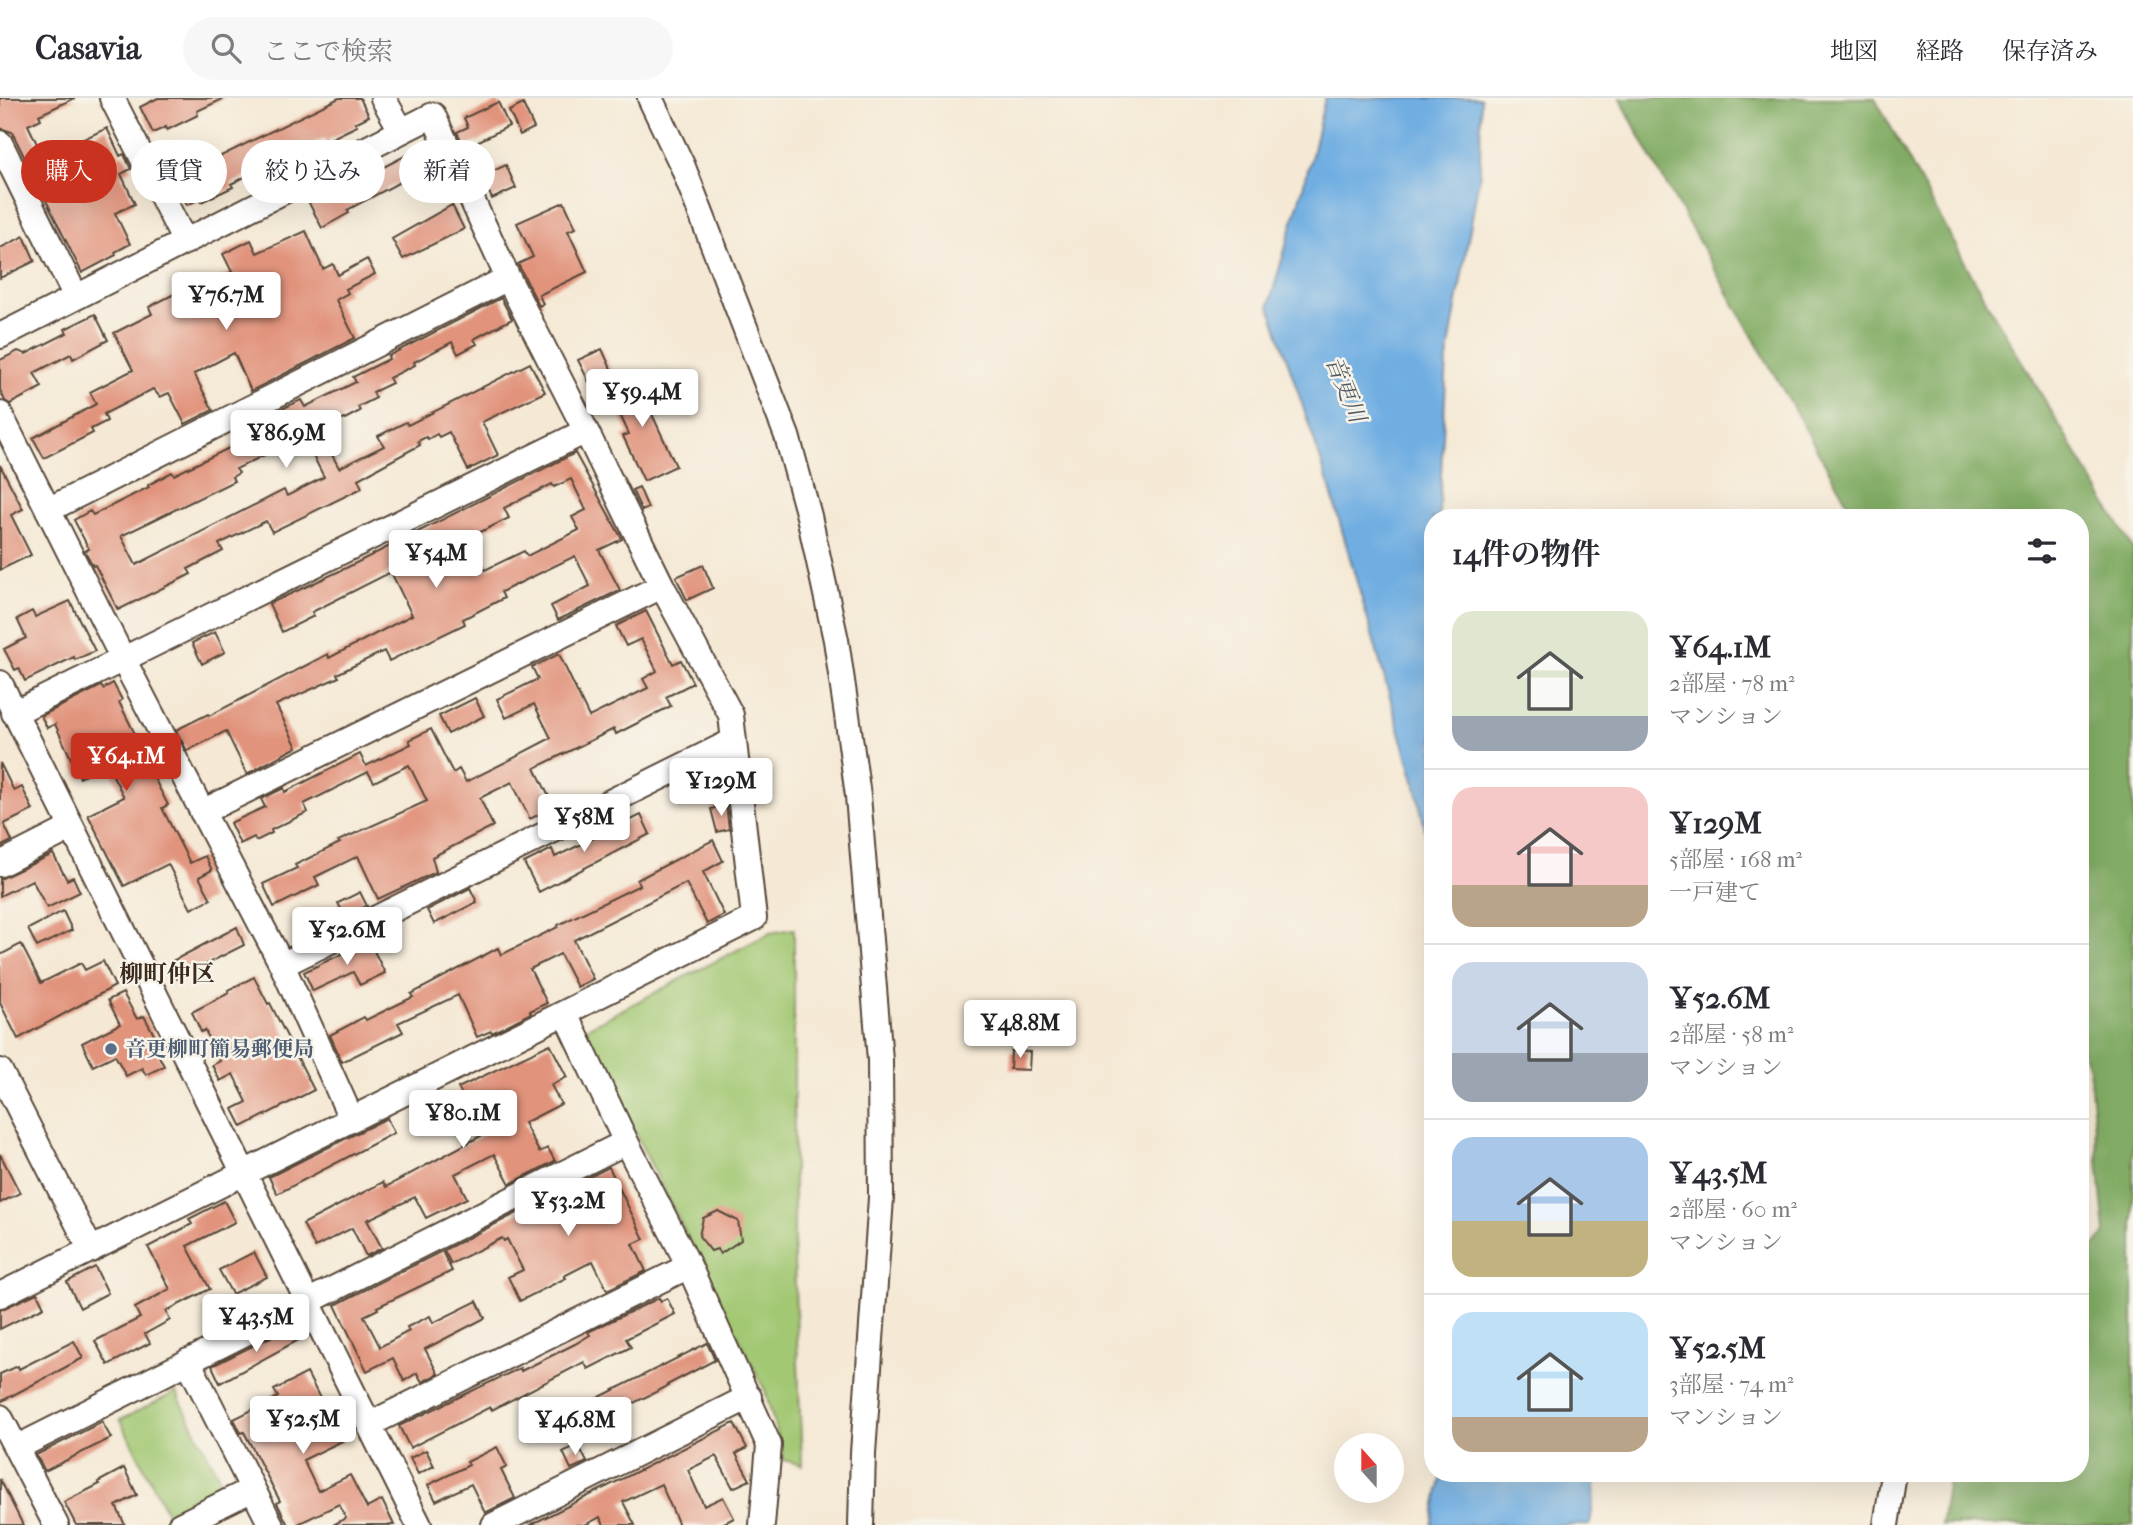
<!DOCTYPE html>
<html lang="ja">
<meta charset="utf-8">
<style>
body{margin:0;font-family:"IM FELL French Canon","Noto Serif JP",serif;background:#f7f7f7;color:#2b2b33;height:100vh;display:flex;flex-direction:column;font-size:26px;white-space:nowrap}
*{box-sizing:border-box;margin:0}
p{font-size:23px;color:#7c7c81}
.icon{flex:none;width:38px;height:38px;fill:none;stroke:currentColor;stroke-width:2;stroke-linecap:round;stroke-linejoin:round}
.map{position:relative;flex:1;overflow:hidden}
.details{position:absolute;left:1424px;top:411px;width:665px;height:973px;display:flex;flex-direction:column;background:#fff;border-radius:28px;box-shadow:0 7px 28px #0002}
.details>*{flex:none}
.banner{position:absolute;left:21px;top:42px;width:665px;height:63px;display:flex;gap:14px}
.needle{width:46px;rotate:339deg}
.tools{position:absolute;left:1334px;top:1335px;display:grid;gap:14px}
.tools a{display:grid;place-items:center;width:70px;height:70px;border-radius:50%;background:#fff;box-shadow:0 7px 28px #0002;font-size:35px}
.price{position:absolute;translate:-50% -60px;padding:0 16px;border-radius:7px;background:#fff;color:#222;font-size:23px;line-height:46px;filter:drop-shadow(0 2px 4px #0008)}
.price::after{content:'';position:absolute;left:50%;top:42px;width:21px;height:16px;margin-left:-10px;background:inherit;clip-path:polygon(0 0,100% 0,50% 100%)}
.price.active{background:#c8321e;color:#fff}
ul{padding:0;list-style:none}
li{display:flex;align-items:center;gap:21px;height:175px;padding:0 28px}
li+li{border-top:2px solid #e1e1e2}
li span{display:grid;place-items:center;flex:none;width:196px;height:140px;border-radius:21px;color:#555}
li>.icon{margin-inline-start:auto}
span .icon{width:84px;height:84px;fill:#fffc;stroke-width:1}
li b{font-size:30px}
h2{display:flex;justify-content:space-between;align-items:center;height:84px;padding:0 28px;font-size:30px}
.tag{padding:0 24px;border-radius:32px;background:#fff;box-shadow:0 7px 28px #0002;font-size:24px;line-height:63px}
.tag.active{background:#c8321e;color:#fff}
header{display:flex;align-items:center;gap:42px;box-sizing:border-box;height:98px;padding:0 35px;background:#fff;border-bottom:2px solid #e1e1e2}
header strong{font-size:33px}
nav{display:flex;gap:38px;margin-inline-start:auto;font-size:24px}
.search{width:490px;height:63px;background:#f7f7f7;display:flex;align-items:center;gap:18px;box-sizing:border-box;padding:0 24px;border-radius:38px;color:#7c7c81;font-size:26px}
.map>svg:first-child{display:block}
.green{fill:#a3c873;stroke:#6f7948;stroke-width:2}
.forest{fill:#82ac65;stroke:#5e6b42;stroke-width:2}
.water{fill:#6faee2;stroke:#556c80;stroke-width:2}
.building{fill:#e1937b;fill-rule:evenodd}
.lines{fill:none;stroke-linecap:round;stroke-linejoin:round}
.minor-casing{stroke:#574739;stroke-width:28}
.minor{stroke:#fff;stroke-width:24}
.service-dot{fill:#5c6f8a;stroke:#f7f3e8;stroke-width:2.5}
.labels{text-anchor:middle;stroke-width:5;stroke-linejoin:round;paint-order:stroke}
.service-label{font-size:21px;font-weight:bold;fill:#4e5e75;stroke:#f7f3e8;text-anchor:start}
.water-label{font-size:23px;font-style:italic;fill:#4d5863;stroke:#f7f3e8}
.quarter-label{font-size:24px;font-weight:bold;fill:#3b2a1e;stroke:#f7f3e8}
</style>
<header>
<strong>Casavia</strong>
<div class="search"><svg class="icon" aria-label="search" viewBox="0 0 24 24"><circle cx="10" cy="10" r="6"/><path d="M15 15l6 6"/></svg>ここで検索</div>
<nav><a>地図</a><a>経路</a><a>保存済み</a></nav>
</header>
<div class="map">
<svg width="2133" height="1427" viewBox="0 0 2133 1427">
<rect width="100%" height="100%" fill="#f7f3e8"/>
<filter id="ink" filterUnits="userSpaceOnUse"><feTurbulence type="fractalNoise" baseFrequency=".0143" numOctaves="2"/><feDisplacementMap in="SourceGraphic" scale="14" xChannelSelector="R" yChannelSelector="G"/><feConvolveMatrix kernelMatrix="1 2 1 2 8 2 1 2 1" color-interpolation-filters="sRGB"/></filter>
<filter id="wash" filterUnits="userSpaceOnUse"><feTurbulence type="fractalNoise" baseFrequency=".00686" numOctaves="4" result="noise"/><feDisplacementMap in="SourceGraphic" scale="28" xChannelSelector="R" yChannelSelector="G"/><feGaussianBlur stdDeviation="1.57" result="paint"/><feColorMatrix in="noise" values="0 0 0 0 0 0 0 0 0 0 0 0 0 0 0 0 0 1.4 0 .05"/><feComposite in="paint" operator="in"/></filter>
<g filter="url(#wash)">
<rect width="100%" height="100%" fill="#f5e9d5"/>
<path class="green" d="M794 831V1163L802 1367 784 1362 765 1292 583 932 770 835Z
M176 1294 223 1387 167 1415 120 1322Z"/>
<path class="forest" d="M1620 0H1875L1987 205 2133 451V1427H1941L1949 1376H2081V1167L2105 1135 2089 970 2081 949V420H1856L1649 56Z"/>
<path class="water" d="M1325 0H1481L1480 74 1447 261 1439 415 1440 420H1433V772L1417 693 1329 387 1269 207 1311 61Z
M1442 1376H1597L1590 1427H1432Z"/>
<g id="blocks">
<path class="building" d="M0 0H75L39 17 41 21 28 27 46 65 79 49 77 44 107 30 120 58 124 56 131 71 121 76 135 106 115 115 130 146 115 154 116 157 82 175 12 34 0 30Z
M158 0H225L197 13 198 17 167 32 166 29 153 35 140 9Z
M339 0H360L369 18 355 25 357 28 326 43 324 40 264 72 262 70 231 86 233 89 201 104 200 101 187 107 174 81Z
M498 4 509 28 465 50 457 34 468 29 464 20Z
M523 6 534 30 520 37 509 13Z
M422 49 433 71 404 86 402 83 347 112 349 115 322 130 309 105 375 70 376 73Z
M506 67 516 90 492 101 482 78Z
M564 104 576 130 568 133 587 174 539 197 543 206 539 208 518 166 533 159 517 125Z
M452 107 464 131 403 161 392 141Z
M306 133 323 171 333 166 338 177 367 161 375 176 346 191 348 195 336 202 355 240 251 293 234 255 194 276 213 312 185 326 169 295 160 299 153 291 104 316 107 323 91 331 93 335 44 360 33 340 96 306 90 294 133 272 114 235 152 216 149 209 201 182 204 188 232 174 223 156 251 142 257 155Z
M24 138 35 163 0 180V150Z
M501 200 512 221 474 241 477 246 458 256 452 244 414 264 415 267 389 280 392 285 373 294 376 300 358 309 360 313 320 334 339 370 384 348 378 338 406 324 408 327 530 265 545 294 482 324 498 357 468 372 449 334 439 339 437 336 428 341 426 339 418 343 420 347 358 381 362 390 272 434 266 423 219 446 223 453 188 471 191 476 118 512 95 467 93 468 85 453 89 451 74 422 90 413 93 417 149 389 148 387 172 374 174 377 270 330 265 319 301 302 305 309 356 284 353 279 389 261 388 258ZM303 338 324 379 287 398 284 392 136 467 121 438 234 383 232 379 239 375 236 371Z
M95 216 108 242 73 261 71 256 34 275 42 289 10 306 5 303 0 292V262L18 253 26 256 67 235 65 231Z
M602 251 612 273 589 284 578 262Z
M641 278 657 311 651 314 676 368 644 383 623 338 629 336 609 293Z
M575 355 622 441 599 452 620 492 558 522 551 508 590 488 575 458 501 494 504 500 463 521 465 526 389 563 384 553 337 576 339 579 276 607 297 649 271 663 247 676 226 633 187 653 176 632 208 616 209 618 328 556 329 560 412 517 391 474 312 514 314 518 282 534 269 506 346 470ZM571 381 586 412 572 419 579 432 527 458 524 453 485 472 483 468 477 471 462 443 509 420 504 410 552 386 554 389Z
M0 367 23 411 11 417 31 457 0 472Z
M639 389 648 410 642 413 632 392Z
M703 467 713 490 687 502 676 479Z
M70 503 95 553 75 562 74 559 25 583 19 570 15 572 4 551 26 540 17 521 32 513 35 519Z
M646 513 673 566 681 562 693 585 666 599 671 608 616 636 614 631 535 670 554 709 530 721 512 684 480 700 493 728 432 759 436 774 378 801 358 758 315 779 319 787 274 809 263 786 297 770 295 767 340 745 338 743 427 703 409 667 374 684 368 674 304 706 308 714 271 732 272 735 256 743 254 739 240 746 230 725 265 709 261 701 284 690 285 694 360 656 366 668 411 646 409 642 431 631 453 675 459 671 466 684 518 658V657L551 640 534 606 506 620 497 601 538 581 532 569 559 556 589 619 648 590 643 581 657 573 641 541 626 548 616 528Z
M215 534 225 554 202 566 192 545Z
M113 585 122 602 119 604 136 638 133 639 168 707 162 710 190 765 205 758 212 772 199 779 211 801 191 811 168 766 124 788 88 717 124 699 107 666 80 680 55 626 47 630 41 618 101 588 103 591Z
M475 600 484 618 448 636 439 618Z
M0 665 14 693 22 689 33 712 4 726 12 743 0 749Z
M726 707 729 731 717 734 711 711Z
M641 717 650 736 539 794 524 765 552 751 555 759Z
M713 742 723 763 703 774 724 817 707 826 686 785 574 842 593 881 577 889 560 856 530 871 547 905 530 913 531 915 492 935 491 933 477 939 458 897 398 925 403 934 342 964 330 937 364 919 366 922 413 899 411 896 498 850 501 857 558 829V827L640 787 637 782Z
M53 756 67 782 73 779 80 794 47 810 32 782 0 798V781Z
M470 790 477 804 434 826 427 812Z
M360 794 367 808 345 819 338 805Z
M63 813 72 832 37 849 28 831Z
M237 829 244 847 177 881 169 865Z
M369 843 385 875 360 887 353 874 313 893 304 874Z
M21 846 41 885 81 865 85 872 103 863 115 888 18 941 0 905V857Z
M254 879 268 906 270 905 314 992 242 1029 233 1011 247 1004 233 976 220 983 212 967 220 963 205 932 201 934 192 914 229 895 228 892Z
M123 895 137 921 144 918 158 944 153 946 164 968 146 977 142 970 126 978 115 957 93 968 82 945 120 926 108 902Z
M550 946 567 979 551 987 561 1006 524 1025 539 1054 548 1050 555 1063 510 1086 494 1056 455 1076 467 1100 426 1120 415 1099 367 1122 382 1150 366 1158 352 1130 315 1149 303 1126 383 1084 386 1089 490 1033 473 1000 466 1004 458 990Z
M1011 953 1030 954 1029 972 1010 971Z
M387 1020 394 1035 277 1096 269 1079Z
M0 1056 20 1095 0 1105Z
M609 1069 644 1141 633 1146 646 1173 607 1192 593 1163 564 1178 566 1180 520 1203 508 1179 523 1172 507 1141 504 1143 502 1140 451 1166 444 1152 527 1110 530 1117 559 1103 556 1096Z
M224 1103 235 1124 187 1148 210 1191 166 1213 170 1222 145 1236 150 1245 108 1267 95 1243 140 1220 135 1210 170 1191 148 1149 192 1126 189 1121Z
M718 1113 738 1123 741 1142 720 1156 717 1151 711 1153 699 1138 703 1120Z
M442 1153 452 1173 377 1209 378 1211 364 1218 380 1249 409 1233 407 1229 430 1218 433 1225 477 1203 485 1220 425 1251 438 1276 422 1284 417 1275 404 1283 393 1260 367 1273 335 1207Z
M254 1154 267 1179 232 1196 219 1172Z
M95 1169 108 1195 80 1210 67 1184Z
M37 1195 44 1209 0 1231V1212Z
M659 1200 661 1203 667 1200 675 1216 626 1241 631 1249 588 1271 584 1264 492 1312 490 1309 410 1350 399 1328 520 1270 521 1273 575 1246 590 1237 588 1234Z
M295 1227 302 1240 220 1285 212 1268Z
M74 1243 83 1260 0 1304V1276L18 1268 19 1271Z
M707 1245 715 1262 667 1287 668 1288 579 1332 570 1314Z
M307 1275 342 1343 303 1362 318 1393 350 1377 367 1410 382 1402 394 1427H333L346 1420 339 1406 296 1427H288L277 1405 280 1403 244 1334 241 1335 234 1321 278 1299 274 1292Z
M102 1324 111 1340 45 1373 36 1357Z
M734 1325 747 1350 736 1356 750 1382 733 1390 716 1358 688 1372 704 1408 723 1399 734 1420 720 1427H679L661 1386 623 1404 635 1427H604L600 1419 585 1427H530Z
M578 1346 587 1364 571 1371 563 1354Z
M497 1349 507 1369 501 1372 515 1400 485 1415 471 1386 436 1403 428 1387 469 1367 467 1364Z
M426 1352 434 1368 418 1376 410 1360Z
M124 1370 137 1397 116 1408 125 1427H76L64 1404 100 1386 98 1384Z
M0 1381 23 1427H0Z"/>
</g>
</g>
<g filter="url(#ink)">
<use href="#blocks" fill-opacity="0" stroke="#574739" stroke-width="2"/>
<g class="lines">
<defs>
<path id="minor" d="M112 0 185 144
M383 0 401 32
M650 0 683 69 787 338 809 418 836 542 847 617 858 698 880 962 881 1100 863 1355 861 1427
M0 45 76 199
M0 238 433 17 508 180 586 333 662 488 731 617 754 820 0 1197
M0 316 123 561 282 867 351 1020
M48 412 508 180
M0 585 419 1427
M14 615 586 333
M202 714 662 488
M0 766 71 730
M282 867 733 643
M565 915 626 1044 689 1168 769 1347 762 1427
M0 973 91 1152
M188 1263 271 1427
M0 1319 56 1427
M370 1326 689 1168
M16 1350 626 1044
M180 1427 253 1391
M494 1427 749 1299
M1886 1427 1894 1376"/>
</defs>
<use href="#minor" class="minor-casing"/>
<use href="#minor" class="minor"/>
</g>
</g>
<circle class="service-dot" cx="111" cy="951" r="7"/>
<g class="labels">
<g class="service-label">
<text x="125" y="958">音更柳町簡易郵便局</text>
</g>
<g class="water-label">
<text transform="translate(1346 291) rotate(68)" y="8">音更川</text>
</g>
<g class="quarter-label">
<text x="167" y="884">柳町仲区</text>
</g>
</g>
</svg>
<div class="tools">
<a><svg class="needle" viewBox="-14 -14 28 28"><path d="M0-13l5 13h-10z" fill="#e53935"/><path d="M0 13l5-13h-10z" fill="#7c7c81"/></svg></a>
</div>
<b class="price" style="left:226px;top:234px">¥76.7M</b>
<b class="price" style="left:642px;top:331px">¥59.4M</b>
<b class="price" style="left:286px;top:372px">¥86.9M</b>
<b class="price" style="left:436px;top:492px">¥54M</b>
<b class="price active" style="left:126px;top:695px">¥64.1M</b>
<b class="price" style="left:721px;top:720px">¥129M</b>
<b class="price" style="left:584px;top:756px">¥58M</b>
<b class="price" style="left:347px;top:869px">¥52.6M</b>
<b class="price" style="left:1020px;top:962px">¥48.8M</b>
<b class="price" style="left:463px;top:1052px">¥80.1M</b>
<b class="price" style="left:568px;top:1140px">¥53.2M</b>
<b class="price" style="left:256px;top:1256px">¥43.5M</b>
<b class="price" style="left:303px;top:1358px">¥52.5M</b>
<b class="price" style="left:575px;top:1359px">¥46.8M</b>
<div class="banner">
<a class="tag active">購入</a>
<a class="tag">賃貸</a>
<a class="tag">絞り込み</a>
<a class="tag">新着</a>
</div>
<section class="details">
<h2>14件の物件<svg class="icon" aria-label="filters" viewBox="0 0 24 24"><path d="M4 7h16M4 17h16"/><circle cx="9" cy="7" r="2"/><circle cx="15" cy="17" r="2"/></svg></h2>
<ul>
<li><span style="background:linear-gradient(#dfe7d0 75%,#9aa5b1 0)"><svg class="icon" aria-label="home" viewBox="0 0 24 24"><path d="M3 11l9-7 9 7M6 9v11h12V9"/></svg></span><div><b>¥64.1M</b><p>2部屋 · 78 m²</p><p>マンション</p></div></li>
<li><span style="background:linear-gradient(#f6c9c9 70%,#b9a48a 0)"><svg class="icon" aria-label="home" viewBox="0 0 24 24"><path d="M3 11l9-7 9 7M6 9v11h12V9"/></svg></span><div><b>¥129M</b><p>5部屋 · 168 m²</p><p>一戸建て</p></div></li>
<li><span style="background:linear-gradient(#c9d6e8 65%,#9aa5b1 0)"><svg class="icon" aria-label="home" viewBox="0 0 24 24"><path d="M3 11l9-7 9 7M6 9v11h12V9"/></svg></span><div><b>¥52.6M</b><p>2部屋 · 58 m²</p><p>マンション</p></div></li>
<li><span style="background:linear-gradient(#a9c7e8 60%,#c2b280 0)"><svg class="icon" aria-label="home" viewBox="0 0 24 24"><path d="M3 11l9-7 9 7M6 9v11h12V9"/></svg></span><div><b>¥43.5M</b><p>2部屋 · 60 m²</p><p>マンション</p></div></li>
<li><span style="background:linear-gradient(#bfe0f5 75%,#b9a48a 0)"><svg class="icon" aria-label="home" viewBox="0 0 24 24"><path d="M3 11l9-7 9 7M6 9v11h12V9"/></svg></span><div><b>¥52.5M</b><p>3部屋 · 74 m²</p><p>マンション</p></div></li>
</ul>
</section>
</div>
